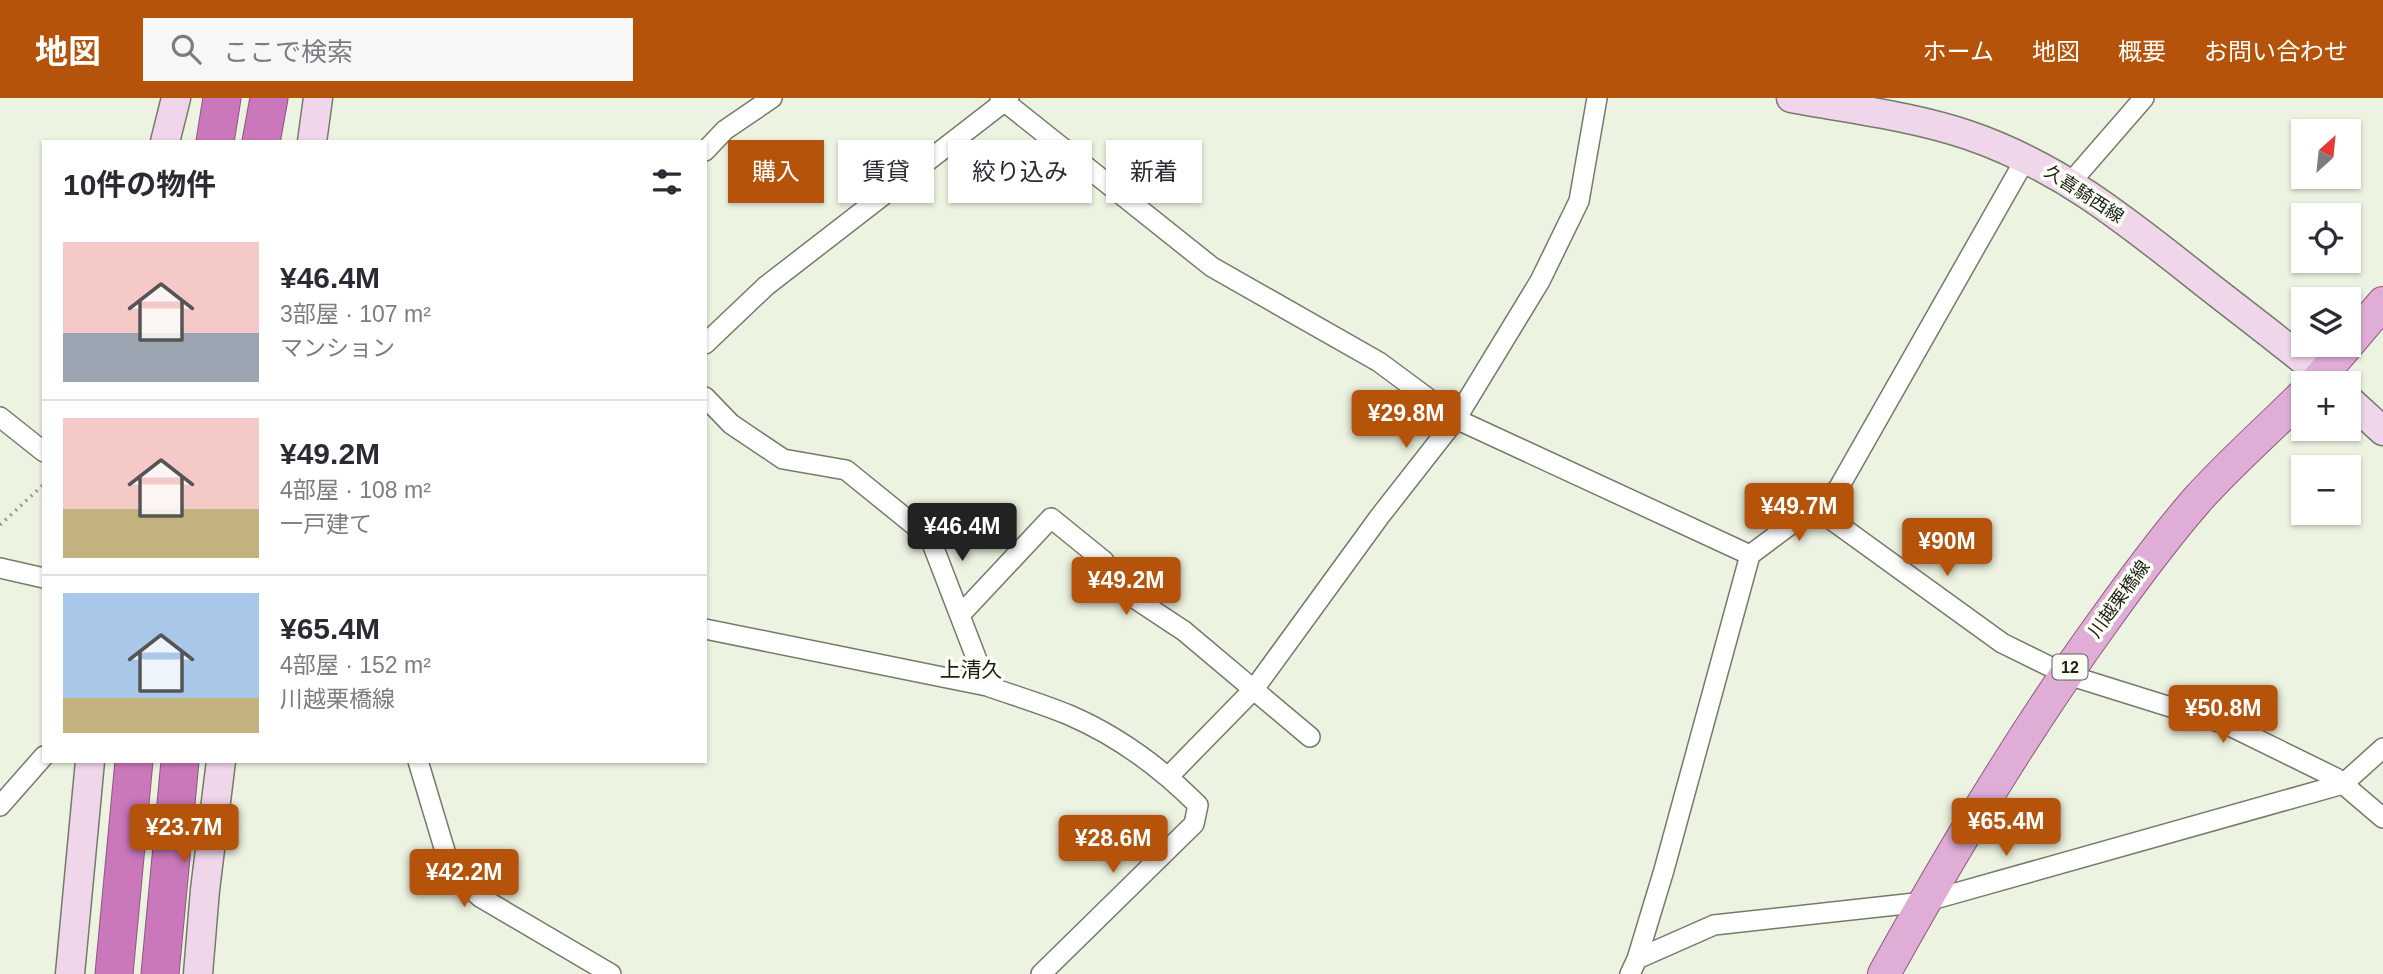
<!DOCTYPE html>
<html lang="ja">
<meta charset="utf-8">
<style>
body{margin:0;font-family:Helvetica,"Noto Sans JP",sans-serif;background:#f7f7f7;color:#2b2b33;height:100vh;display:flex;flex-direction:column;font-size:26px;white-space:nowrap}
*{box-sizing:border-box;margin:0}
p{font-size:23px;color:#7c7c81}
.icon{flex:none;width:38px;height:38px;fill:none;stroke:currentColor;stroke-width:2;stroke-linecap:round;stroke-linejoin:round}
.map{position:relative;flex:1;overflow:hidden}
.side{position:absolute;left:42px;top:42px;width:665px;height:623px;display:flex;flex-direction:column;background:#fff;border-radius:0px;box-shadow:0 2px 5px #0004}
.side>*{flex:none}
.top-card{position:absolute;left:728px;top:42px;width:665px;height:63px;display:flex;gap:14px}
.needle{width:46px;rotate:27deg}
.controls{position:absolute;left:2291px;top:21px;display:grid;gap:14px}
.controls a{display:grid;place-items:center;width:70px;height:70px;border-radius:0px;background:#fff;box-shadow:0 2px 5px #0004;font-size:35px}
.price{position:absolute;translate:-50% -60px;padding:0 16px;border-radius:7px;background:#b45309;color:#fff;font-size:23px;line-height:46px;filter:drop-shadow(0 2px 4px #0008)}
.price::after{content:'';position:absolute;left:50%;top:42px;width:21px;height:16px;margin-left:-10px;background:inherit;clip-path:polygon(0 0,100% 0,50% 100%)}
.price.active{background:#222;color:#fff}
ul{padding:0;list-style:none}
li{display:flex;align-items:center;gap:21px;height:175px;padding:0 21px}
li+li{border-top:2px solid #e1e1e2}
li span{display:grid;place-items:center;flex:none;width:196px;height:140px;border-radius:0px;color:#555}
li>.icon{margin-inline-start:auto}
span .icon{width:84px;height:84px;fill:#fffc;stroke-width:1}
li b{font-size:30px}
h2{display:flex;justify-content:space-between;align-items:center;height:84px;padding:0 21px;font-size:30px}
.tag{padding:0 24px;border-radius:0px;background:#fff;box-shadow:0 2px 5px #0004;font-size:24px;line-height:63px}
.tag.active{background:#b45309;color:#fff}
header{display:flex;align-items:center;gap:42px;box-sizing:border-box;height:98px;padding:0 35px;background:#b45309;color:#fff}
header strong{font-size:33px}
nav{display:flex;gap:38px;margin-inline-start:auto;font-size:24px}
.search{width:490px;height:63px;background:#f7f7f7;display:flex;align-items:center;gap:18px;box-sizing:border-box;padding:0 24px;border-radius:0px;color:#7c7c81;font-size:26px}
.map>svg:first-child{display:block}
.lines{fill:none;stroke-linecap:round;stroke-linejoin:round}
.street-casing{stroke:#757a6a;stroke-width:22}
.secondary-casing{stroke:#757a6a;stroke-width:31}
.primary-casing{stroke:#8d5781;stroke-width:34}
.highway-casing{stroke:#8d5781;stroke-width:39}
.path{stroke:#979b8e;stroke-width:3.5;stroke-dasharray:2 5;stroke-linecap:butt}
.street{stroke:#fff;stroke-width:19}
.secondary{stroke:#efd6eb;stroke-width:28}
.primary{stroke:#e0add6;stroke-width:32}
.highway{stroke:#cb77bb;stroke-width:37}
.labels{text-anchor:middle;stroke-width:7;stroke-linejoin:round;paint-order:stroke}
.shield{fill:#fbfff4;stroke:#5e6059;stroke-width:2}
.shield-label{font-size:16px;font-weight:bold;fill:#1a1c16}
.street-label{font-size:18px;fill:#1a1c16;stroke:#fbfff4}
.quarter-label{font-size:21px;fill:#1a1c16;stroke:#fbfff4}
</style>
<header>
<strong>地図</strong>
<div class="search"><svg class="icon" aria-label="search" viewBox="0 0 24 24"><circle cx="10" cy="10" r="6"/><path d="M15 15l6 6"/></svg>ここで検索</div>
<nav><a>ホーム</a><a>地図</a><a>概要</a><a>お問い合わせ</a></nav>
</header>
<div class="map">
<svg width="2383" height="876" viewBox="0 0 2383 876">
<rect width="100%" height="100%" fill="#edf3e1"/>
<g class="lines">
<defs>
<path id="street" d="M1000 0 1212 169 1379 264 1456 321 1750 457
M705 53 725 32 772 0
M2071 84 2144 0
M705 246 766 188 1009 0
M705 299 731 326 783 361 846 372 930 440 987 588C1015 598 1043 606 1069 617 1118 638 1161 670 1198 707L1194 726 1041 876
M0 319 44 354
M1814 409 2002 545 2065 576 2228 627 2336 680 2383 720
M0 470 44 480
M961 516 1051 420 1104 463 1116 488 1184 533 1310 639
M705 531 987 588
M418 663 451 773 480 799 611 876
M1169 678 1254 591 1380 418 1456 321 1540 183 1579 103 1597 0
M0 708 44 658
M1637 861 1714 827 1924 804 2343 686 2383 650
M1630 876 1637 861 1664 772 1750 457 1838 391 2026 60"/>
<path id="secondary" d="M1791 0C1850 11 1912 18 1968 37 2062 69 2130 126 2206 186 2248 219 2291 251 2331 285
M165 44 176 0
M312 44 318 0
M2348 301 2383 333
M70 876 90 663
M198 876 205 792 221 663"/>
<path id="primary" d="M2315 285 2383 205
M1884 876C1951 755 2022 636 2103 524 2133 482 2163 441 2197 402 2230 365 2268 332 2303 297"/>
<path id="highway" d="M215 44 222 0
M261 44 269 0
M114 876 134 663
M160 876 180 663"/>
</defs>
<use href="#street" class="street-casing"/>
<use href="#secondary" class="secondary-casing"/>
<use href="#primary" class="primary-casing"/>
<use href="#highway" class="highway-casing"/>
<path class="path" d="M0 427 44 386"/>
<use href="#street" class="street"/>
<use href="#secondary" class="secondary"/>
<use href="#primary" class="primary"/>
<use href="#highway" class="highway"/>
</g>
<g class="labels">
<rect class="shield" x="2052.5" y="556.5" width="35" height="25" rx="5"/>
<g class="shield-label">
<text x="2070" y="575">12</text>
</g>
<g class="street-label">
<text transform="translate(2084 96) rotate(33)" y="6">久喜騎西線</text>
<text transform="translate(2119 501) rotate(-54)" y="6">川越栗橋線</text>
</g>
<g class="quarter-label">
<text x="971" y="579">上清久</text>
</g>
</g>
</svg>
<div class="controls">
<a><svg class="needle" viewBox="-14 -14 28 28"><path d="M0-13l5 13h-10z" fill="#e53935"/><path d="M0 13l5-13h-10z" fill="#7c7c81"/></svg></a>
<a><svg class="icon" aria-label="locate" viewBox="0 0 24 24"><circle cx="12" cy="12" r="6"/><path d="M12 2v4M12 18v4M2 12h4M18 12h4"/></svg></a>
<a><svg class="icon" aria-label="layers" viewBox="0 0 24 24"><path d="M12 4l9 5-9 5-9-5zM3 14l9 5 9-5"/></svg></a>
<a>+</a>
<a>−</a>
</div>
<b class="price" style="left:1406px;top:352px">¥29.8M</b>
<b class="price" style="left:1799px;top:445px">¥49.7M</b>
<b class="price active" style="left:962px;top:465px">¥46.4M</b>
<b class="price" style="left:1947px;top:480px">¥90M</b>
<b class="price" style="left:1126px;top:519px">¥49.2M</b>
<b class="price" style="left:2223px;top:647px">¥50.8M</b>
<b class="price" style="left:2006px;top:760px">¥65.4M</b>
<b class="price" style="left:184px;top:766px">¥23.7M</b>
<b class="price" style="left:1113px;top:777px">¥28.6M</b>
<b class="price" style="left:464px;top:811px">¥42.2M</b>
<div class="top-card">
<a class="tag active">購入</a>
<a class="tag">賃貸</a>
<a class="tag">絞り込み</a>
<a class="tag">新着</a>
</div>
<section class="side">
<h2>10件の物件<svg class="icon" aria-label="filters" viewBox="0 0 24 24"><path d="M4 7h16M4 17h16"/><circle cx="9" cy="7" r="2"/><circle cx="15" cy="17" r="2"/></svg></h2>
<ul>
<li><span style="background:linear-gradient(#f6c9c9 65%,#9aa5b1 0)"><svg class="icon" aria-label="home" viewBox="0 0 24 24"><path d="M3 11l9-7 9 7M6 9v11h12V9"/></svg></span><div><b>¥46.4M</b><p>3部屋 · 107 m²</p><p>マンション</p></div></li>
<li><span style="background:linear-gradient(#f6c9c9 65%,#c2b280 0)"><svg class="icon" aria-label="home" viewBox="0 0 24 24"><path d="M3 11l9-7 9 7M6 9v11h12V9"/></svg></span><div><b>¥49.2M</b><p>4部屋 · 108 m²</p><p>一戸建て</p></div></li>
<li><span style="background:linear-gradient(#a9c7e8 75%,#c2b280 0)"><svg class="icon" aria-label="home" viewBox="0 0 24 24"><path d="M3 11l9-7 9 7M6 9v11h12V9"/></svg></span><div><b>¥65.4M</b><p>4部屋 · 152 m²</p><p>川越栗橋線</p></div></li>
</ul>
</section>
</div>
